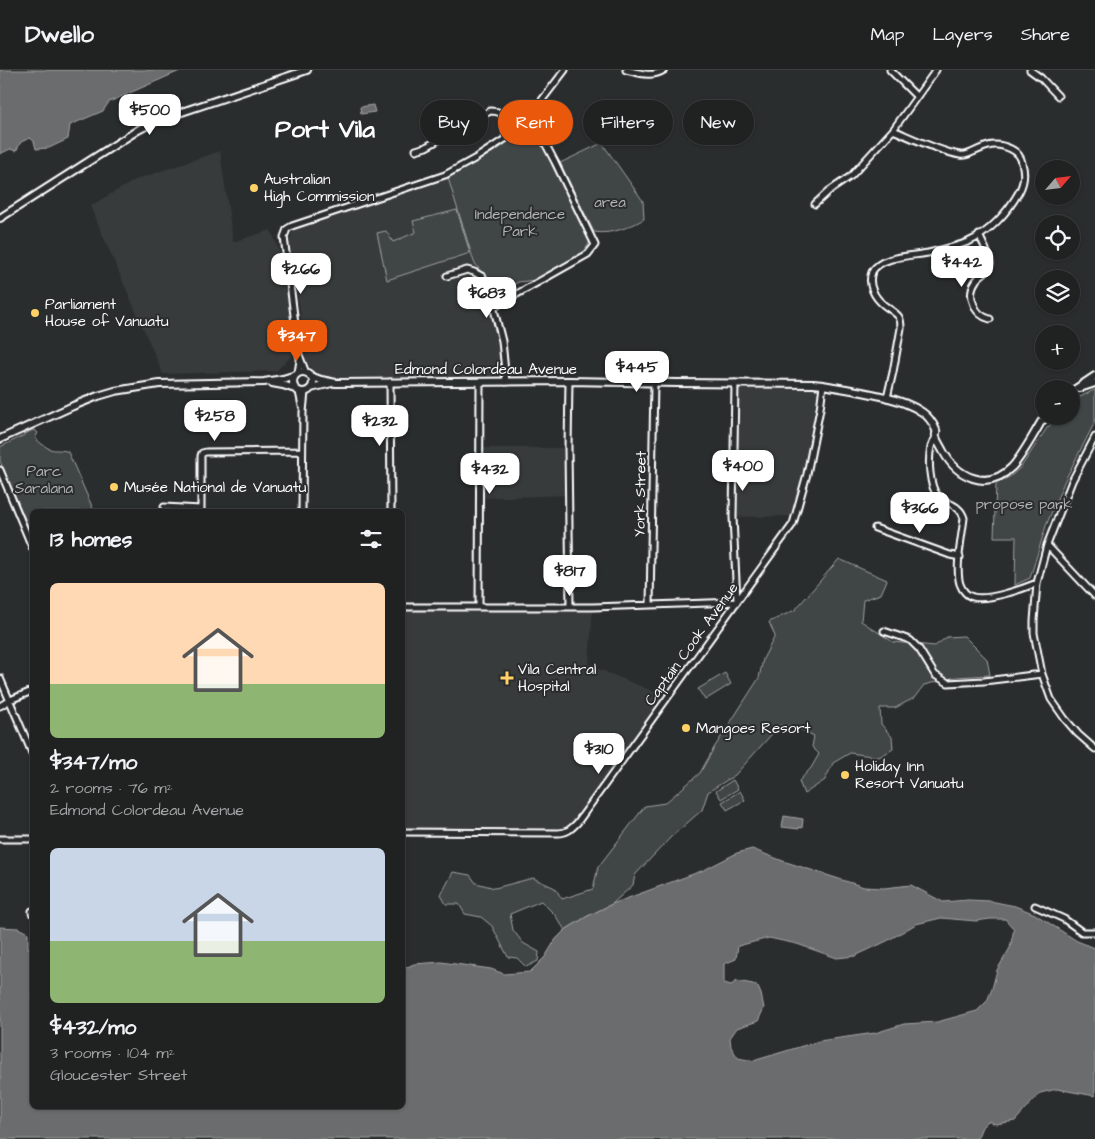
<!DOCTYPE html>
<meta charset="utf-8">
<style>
body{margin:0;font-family:"Architects Daughter",sans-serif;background:#2d2f2f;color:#f1f3f6;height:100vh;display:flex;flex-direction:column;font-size:19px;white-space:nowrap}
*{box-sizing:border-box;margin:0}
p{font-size:16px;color:#a2a4a5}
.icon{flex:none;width:28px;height:28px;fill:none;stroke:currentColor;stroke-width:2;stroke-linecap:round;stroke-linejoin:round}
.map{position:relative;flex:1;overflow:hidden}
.panel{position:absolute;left:30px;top:439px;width:375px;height:600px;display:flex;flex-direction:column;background:#202222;border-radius:8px;box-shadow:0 1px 4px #0004,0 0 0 1px #3d3f40}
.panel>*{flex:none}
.guide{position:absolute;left:420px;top:30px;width:475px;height:45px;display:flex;gap:10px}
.needle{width:32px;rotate:62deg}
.buttons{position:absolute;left:1035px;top:90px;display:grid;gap:10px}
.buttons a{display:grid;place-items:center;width:45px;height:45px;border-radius:50%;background:#202222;box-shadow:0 1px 4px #0004,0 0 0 1px #3d3f40;font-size:25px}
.price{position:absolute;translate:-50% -42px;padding:0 11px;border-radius:10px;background:#fff;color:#222;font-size:16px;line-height:32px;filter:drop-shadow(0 1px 2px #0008)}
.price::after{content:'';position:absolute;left:50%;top:30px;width:15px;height:11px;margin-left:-8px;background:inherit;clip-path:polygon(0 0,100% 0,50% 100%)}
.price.current{background:#ea580c;color:#fff}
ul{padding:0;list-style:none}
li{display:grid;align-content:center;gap:10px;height:265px;padding:0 20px}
li span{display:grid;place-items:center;height:155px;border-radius:8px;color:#555}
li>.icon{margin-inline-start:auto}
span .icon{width:90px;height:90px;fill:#fffc;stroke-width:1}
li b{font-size:21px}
h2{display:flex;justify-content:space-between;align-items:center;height:60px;padding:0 20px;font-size:21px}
.tag{padding:0 18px;border-radius:22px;background:#202222;box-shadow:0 1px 4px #0004,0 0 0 1px #3d3f40;font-size:18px;line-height:45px}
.tag.current{background:#ea580c;color:#fff}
header{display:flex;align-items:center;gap:30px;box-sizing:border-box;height:70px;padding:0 25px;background:#202222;border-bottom:1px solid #3d3f40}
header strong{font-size:24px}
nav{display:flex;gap:28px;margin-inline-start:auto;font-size:18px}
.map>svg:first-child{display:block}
.built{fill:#373a3b}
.green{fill:#414445;stroke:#a0a2a2}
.water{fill:#6a6c6d;stroke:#a6a7a7;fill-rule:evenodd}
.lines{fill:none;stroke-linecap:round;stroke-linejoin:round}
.minor-casing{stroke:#fff;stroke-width:9}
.tertiary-casing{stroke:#fff;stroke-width:10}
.minor{stroke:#2a2d2e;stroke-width:5}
.tertiary{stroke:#2a2d2e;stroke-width:6}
.poi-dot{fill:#ffd166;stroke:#2a2d2e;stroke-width:2}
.labels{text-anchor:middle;stroke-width:4;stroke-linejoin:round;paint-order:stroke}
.poi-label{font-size:15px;fill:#fff;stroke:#2a2d2e;text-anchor:start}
.park-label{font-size:15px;fill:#b3b4b5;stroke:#2a2d2e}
.street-label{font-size:15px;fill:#fff;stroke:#2a2d2e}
.town-label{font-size:25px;font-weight:bold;fill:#fff;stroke:#2a2d2e}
</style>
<header>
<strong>Dwello</strong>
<nav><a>Map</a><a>Layers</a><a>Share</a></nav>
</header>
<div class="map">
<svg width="1095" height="1069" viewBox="0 0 1095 1069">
<rect width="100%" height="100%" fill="#2a2d2e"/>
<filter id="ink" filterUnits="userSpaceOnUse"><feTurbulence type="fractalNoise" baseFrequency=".02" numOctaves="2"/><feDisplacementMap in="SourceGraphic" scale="10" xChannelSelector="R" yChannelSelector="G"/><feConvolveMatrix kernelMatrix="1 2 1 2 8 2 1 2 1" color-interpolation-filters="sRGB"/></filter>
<g filter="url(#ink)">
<path class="built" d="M220 81 233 172 271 160 281 186 295 283 276 301 163 304 90 136 135 110Z
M448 108 474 192 482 202 487 217 502 300 501 307 488 308 486 306H470L467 309 323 307 313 301 306 291 300 239 289 174 292 162 301 156Z
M735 313 823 315 796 446 733 447Z
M479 378H568L569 425 480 428Z
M497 537H593L589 595 667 627 571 754 562 760 403 758 402 540Z"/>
<path class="green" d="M529 56 534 57 546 77 591 170 584 182 536 210 518 212 506 220 493 222 488 212 474 192 448 108 500 78 524 58Z
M602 73 643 131 644 149C630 157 611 165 594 162L560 93Z
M457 140 470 183 387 210 377 163 386 161 393 172 416 162 413 151Z
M1094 320H1095V352L1064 412 1046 456 1030 508 1015 515 1016 467H994L996 414 1011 406 1021 397 1047 358 1059 346H1071V334L1078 328Z
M33 360 36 361 38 363 35 368C39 372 45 377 50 379 56 381 63 379 68 382L94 441H32V465L0 391V377L23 366 25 364Z
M839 489 887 510 881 524 863 530 861 551 893 572 935 576 947 567 964 566 987 589 990 605 956 607 924 615 914 628 895 638H880L881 654 892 667 893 679 879 687 850 683 833 693 825 710 804 724 799 711 811 698 819 684 812 677 814 666 794 656 780 655 735 705 708 722 702 740 671 767 635 805 633 815 612 834 586 847 565 860 555 845 541 831 510 844 513 860 523 873 539 882 538 891 526 897 517 888 508 887 492 856 481 847 465 844 459 834H446L441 825 453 802 470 805 476 813 495 818 533 808 555 818 562 829 593 819 598 797 645 736 665 733 700 703 714 678 759 608 763 589 775 566 769 552 795 540Z
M725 603 731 614 705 630 698 619Z
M733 710 738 719 721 729 716 721Z
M740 721 745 730 727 740 722 732Z"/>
<path class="water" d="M0 0H182L109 32 103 41 70 55 68 69 49 78 36 79 34 71 30 68 21 72 16 81 10 79 0 84Z
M373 35 375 42 361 44 360 37Z
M784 746 803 749 802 758 799 757V759L782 757Z
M752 779 783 791 864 817 884 818 911 815 943 832 968 830 990 831 1015 836 1035 844 1077 871 1095 878V1026L1057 1019 1040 1023 1015 1051 996 1054 988 1051 982 1057 977 1069H0V857L18 858 28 863V878H32V1036H402L403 899 414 894 441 892 491 899 504 904 530 902 545 887 556 869 565 860 586 847 612 834 704 800 737 783ZM941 848 976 851 990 849H1005L1014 859 1010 878 997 900 992 919 987 931 977 941 937 952 904 954 875 963 819 971 753 991 738 988 731 977 730 968 737 958 758 951 764 938 761 924 758 917 753 914 737 911 731 915 724 913V894L736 889 738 876 769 868 797 874 837 888 855 886 887 871 916 854Z"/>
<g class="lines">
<defs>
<path id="minor" d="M626 0C639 3 652 8 664 0
M890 0 916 26
M1030 0 1041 8 1058 26
M416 80 426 77 490 41C509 41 509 54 505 68
M815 134 829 121 851 106 893 60
M979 165C982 172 991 187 990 194 989 200 984 203 980 206 972 214 969 224 974 235 977 243 982 247 990 249
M447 206 467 200 474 202 483 207 488 216 502 271 506 312
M494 237 588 184 595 175 555 92 536 56 529 47
M298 303 300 290
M306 303 299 285 284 167 287 159 292 156 445 105 476 88 505 69 518 58 529 47 565 0
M569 311 568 378 570 537
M390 312 391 441
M735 313 733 447 737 532
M299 322 302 336
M887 328 893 302 901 258C901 254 901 251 899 247 895 242 889 239 884 235 875 228 867 215 872 202 880 186 912 186 928 183 941 180 955 177 968 172 989 163 1008 142 1019 122 1024 113 1025 103 1022 93 1021 87 1017 82 1011 79 995 71 986 76 971 83 968 84 965 86 960 85 941 82 912 68 893 60L936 0
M936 367C934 370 932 374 931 377 928 389 929 417 938 426 947 435 960 434 964 448 962 466 955 498 960 514 962 520 967 526 973 527 988 531 1022 519 1037 513
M1095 367 1072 411 1047 475 1037 513 1034 551V563L1042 604 1051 629 1065 649 1078 664 1095 679
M0 400 32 477
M164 437 201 439
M201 441V386L202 383 206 382 302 381
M302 441 303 342 305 322
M875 458 950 485 960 487
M1047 475 1095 526
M650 535 654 313
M402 537H593L737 532
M479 537 480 312
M884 561 910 570 919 579 935 605 948 613 984 611 1042 604
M0 608 32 683
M0 636 10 630 32 621
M402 762 558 763C567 763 571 759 577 753L793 454 807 404 820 339 823 315
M0 769H32
M1035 836 1064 849 1082 862H1095
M32 841V843"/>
<path id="tertiary" d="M0 148 138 60 155 51 307 0
M293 312a10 10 0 1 1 20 0a10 10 0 1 1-20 0Z
M310 306 321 310 336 313 569 311 677 313 813 314 823 315C850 320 899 326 922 342 928 346 933 353 936 360 937 362 935 365 936 367 937 371 941 377 943 381 957 407 987 422 1012 397 1022 386 1033 366 1041 352L1047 346
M272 313 283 315 295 319
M311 318 332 313
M1080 318 1095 313
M1071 322 1095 306
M0 369 73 336 98 326 115 321 159 314 264 312 283 309 296 305"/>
</defs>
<use href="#minor" class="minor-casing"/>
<use href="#tertiary" class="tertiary-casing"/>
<use href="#minor" class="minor"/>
<use href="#tertiary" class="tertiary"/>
</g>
</g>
<g class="poi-dot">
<circle cx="254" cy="118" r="5"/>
<circle cx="35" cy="243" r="5"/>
<circle cx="114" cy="417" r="5"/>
<path d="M504.5 600.5h5v5h5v5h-5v5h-5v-5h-5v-5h5z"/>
<circle cx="686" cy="658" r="5"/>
<circle cx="845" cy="705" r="5"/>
</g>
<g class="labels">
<g class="poi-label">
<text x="264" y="114">Australian<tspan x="264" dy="17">High Commission</tspan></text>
<text x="45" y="239">Parliament<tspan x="45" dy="17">House of Vanuatu</tspan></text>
<text x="124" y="422">Musée National de Vanuatu</text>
<text x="518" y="604">Vila Central<tspan x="518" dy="17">Hospital</tspan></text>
<text x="696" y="663">Mangoes Resort</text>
<text x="855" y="701">Holiday Inn<tspan x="855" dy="17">Resort Vanuatu</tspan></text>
</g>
<g class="park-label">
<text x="610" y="137">area</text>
<text x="520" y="149">Independence<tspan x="520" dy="17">Park</tspan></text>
<text x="44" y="406">Parc<tspan x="44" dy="17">Saralana</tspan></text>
<text x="1024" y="439">propose park</text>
</g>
<g class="street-label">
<text x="486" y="304">Edmond Colordeau Avenue</text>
<text transform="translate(640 424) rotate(-89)" y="5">York Street</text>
<text transform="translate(691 574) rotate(-54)" y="5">Captain Cook Avenue</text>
</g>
<g class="town-label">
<text x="325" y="67">Port Vila</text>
</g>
</g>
</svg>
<div class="buttons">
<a><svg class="needle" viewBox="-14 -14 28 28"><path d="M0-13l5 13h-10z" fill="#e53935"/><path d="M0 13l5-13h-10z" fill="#a2a4a5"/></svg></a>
<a><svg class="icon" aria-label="locate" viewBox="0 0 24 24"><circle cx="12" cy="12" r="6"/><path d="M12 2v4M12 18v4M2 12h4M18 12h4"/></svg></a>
<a><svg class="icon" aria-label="layers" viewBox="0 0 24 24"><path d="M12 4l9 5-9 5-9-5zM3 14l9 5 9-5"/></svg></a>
<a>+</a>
<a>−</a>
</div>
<b class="price" style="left:150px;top:66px">$500</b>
<b class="price" style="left:962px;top:218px">$442</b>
<b class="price" style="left:301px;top:225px">$266</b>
<b class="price" style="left:487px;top:249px">$683</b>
<b class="price current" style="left:297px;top:292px">$347</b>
<b class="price" style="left:637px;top:323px">$445</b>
<b class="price" style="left:215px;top:372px">$258</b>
<b class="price" style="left:380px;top:377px">$232</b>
<b class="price" style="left:743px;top:422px">$400</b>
<b class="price" style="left:490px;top:425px">$432</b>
<b class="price" style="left:920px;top:464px">$366</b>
<b class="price" style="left:570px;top:527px">$817</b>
<b class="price" style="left:599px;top:705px">$310</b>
<div class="guide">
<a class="tag">Buy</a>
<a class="tag current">Rent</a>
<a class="tag">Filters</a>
<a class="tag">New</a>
</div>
<section class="panel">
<h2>13 homes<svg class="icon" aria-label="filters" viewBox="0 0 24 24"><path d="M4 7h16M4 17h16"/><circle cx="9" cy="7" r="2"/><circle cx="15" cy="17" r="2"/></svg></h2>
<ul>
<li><span style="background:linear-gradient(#ffd9b3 65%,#8fb573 0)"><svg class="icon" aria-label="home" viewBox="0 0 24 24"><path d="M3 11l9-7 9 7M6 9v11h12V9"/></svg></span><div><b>$347/mo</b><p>2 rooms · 76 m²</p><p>Edmond Colordeau Avenue</p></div></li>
<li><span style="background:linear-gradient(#c9d6e8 60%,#8fb573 0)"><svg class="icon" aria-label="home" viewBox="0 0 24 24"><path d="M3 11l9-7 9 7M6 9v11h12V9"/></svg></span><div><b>$432/mo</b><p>3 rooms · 104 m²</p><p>Gloucester Street</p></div></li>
</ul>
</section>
</div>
